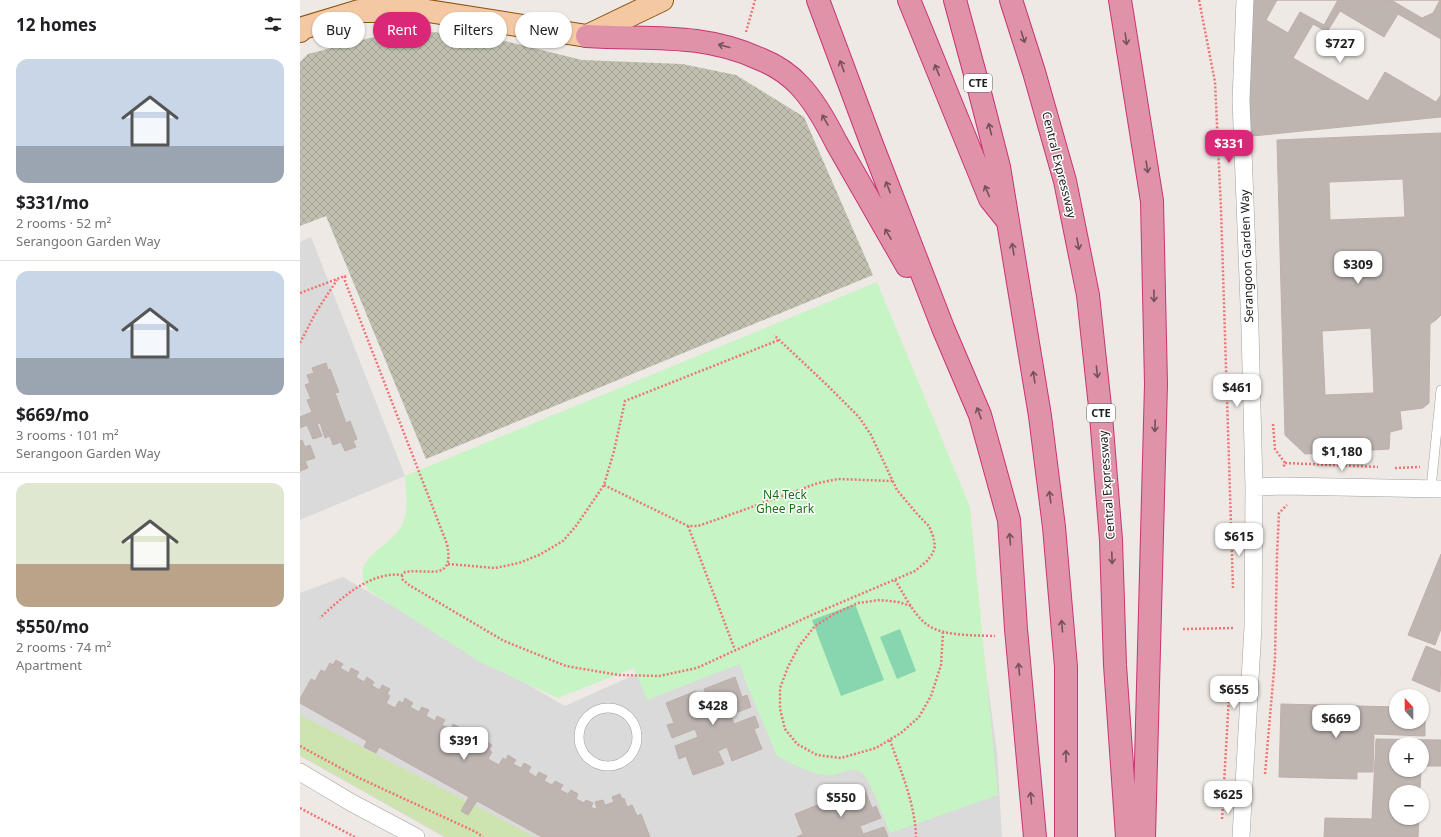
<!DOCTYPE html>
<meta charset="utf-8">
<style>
body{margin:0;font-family:"Noto Sans",sans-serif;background:#f2f2f2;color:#202124;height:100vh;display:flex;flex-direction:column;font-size:15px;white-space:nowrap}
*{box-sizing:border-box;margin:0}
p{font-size:13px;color:#757577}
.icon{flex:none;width:22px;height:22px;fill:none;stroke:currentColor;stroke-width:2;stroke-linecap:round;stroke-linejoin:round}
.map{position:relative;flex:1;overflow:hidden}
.panel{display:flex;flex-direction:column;background:#fff;width:300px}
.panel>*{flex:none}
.guide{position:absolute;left:12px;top:12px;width:380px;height:36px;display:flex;gap:8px}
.needle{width:26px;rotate:339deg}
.tools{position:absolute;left:1089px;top:689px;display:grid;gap:8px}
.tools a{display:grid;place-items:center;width:40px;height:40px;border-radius:50%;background:#fff;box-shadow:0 1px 3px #0004;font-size:20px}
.price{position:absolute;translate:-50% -34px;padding:0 9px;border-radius:8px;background:#fff;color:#222;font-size:13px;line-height:26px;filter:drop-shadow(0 1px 2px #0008)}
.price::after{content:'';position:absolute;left:50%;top:24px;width:12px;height:9px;margin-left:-6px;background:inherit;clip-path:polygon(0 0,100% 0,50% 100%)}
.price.current{background:#db2777;color:#fff}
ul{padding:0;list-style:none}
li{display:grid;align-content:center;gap:8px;height:212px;padding:0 16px}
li+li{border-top:1px solid #e0e0e0}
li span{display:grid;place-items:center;height:124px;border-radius:12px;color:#555}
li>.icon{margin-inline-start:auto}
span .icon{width:72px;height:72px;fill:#fffc;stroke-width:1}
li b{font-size:17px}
h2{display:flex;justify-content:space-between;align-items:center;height:48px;padding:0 16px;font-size:17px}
.tag{padding:0 14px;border-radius:18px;background:#fff;box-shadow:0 1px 3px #0004;font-size:14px;line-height:36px}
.tag.current{background:#db2777;color:#fff}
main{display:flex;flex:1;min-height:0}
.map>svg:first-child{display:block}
.residential{fill:#dbdada}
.construction{fill:url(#construction-cross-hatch)}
.grass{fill:#cee4ae}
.park{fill:#c6f4c4}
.pitch{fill:#88d6b0}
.building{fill:#beb5b1;stroke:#beafa8;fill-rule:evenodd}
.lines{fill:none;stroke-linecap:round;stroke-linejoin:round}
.lane-casing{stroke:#a1a1a1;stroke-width:10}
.street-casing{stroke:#a1a1a1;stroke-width:18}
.primary-casing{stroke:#8a530d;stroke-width:24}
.highway-casing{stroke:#ca3377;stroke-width:24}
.path{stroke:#ee7575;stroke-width:2.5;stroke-dasharray:2 2;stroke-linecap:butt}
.lane{stroke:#fff;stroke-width:9}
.street{stroke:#fff;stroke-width:17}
.primary{stroke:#f4c8a3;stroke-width:22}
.highway{stroke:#df92a8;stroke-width:22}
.oneway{stroke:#74525c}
.labels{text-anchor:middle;stroke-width:3;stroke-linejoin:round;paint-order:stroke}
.shield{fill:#fff;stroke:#616161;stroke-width:1}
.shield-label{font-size:11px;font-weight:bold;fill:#1d1d1d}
.street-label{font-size:12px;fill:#1d1d1d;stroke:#fff}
.park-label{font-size:12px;fill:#177215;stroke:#fff}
</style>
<main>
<section class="panel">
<h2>12 homes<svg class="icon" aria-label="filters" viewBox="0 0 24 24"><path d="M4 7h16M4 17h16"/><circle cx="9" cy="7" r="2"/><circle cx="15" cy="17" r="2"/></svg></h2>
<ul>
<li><span style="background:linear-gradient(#c9d6e8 70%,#9aa5b1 0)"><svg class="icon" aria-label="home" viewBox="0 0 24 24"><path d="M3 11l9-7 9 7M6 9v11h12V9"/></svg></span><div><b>$331/mo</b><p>2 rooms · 52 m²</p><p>Serangoon Garden Way</p></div></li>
<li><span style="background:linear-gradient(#c9d6e8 70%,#9aa5b1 0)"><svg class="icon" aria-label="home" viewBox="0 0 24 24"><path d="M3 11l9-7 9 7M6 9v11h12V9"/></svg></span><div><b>$669/mo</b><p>3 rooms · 101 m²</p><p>Serangoon Garden Way</p></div></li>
<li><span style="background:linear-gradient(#dfe7d0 65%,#b9a48a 0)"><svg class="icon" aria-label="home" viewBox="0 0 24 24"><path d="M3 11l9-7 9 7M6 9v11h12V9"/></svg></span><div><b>$550/mo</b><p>2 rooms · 74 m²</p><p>Apartment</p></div></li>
</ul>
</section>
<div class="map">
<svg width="1141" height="837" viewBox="0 0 1141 837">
<defs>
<pattern id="construction-cross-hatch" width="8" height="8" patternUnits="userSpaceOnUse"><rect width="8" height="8" fill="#c1c0b0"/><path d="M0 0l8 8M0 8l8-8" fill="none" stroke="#a5a597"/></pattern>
</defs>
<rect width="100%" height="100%" fill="#eee9e4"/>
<path class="residential" d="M11 237 105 476 0 520V242Z
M652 532 681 636 697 752 702 837H144L0 756V593L43 577 265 706Z"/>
<path class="construction" d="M105 29 197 39 282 60 382 64 436 75 504 117 573 275 126 459 26 216 0 226V62L8 54Z"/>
<path class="grass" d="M0 715 235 837H146L0 755Z"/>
<path class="park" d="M577 282 670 507 698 795 590 833C585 821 570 778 561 772 552 766 540 775 531 775 512 776 493 764 477 756L445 680 440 664 347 700 334 668 258 698 180 662 68 590C47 558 91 548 102 525 109 511 106 492 105 476Z"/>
<path class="pitch" d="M555 604 584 680 541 696 512 620Z
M600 629 616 671 597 679 580 637Z"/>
<path class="building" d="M945 0H1141V117L943 137Z
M977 0H1038L1024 25 1000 12 988 33 966 20Z
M1091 0H1140L1133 13 1122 18Z
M1040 11 1084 37 1098 14 1141 39V95L1136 102 1085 72 1068 101 993 58 1013 24 1027 32Z
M1141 133V315L1136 320 1130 324 1129 403 1123 408 1100 411 1102 429 1090 432 1089 449 1005 454 985 435 977 140ZM1103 179 1105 217 1030 220 1029 182ZM1071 328 1074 393 1025 395 1022 331Z
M26 363 28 370 30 369 39 392 35 393 46 423 50 421 57 439 53 441 56 447 45 451 41 442 33 445 30 436 25 438 20 423 17 424 22 436 13 439 7 425 0 428V417L12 412 7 400 11 399 5 385 10 383 7 375 14 373 12 368Z
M2 440 5 447 10 445 15 458 5 461 8 468 0 471V441Z
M1141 554V629L1135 645 1108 635Z
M1126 646 1141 652 1140 692 1112 680Z
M36 660 43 664 40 668 49 673 51 668 59 672 56 677 64 682 67 677 74 682 72 686 80 690 82 685 90 689 87 694 90 696 86 703 95 708 99 701 103 703 105 698 113 703 110 707 119 712 122 707 129 710 126 716 135 721 137 716 145 720 142 725 151 729 153 724 161 728 158 733 166 738 168 733 176 738 174 742 182 746 185 741 192 745 189 750 192 752 188 759 199 765 203 758 206 760 208 755 216 760 213 764 221 768 224 763 231 767 228 772 236 777 239 772 247 776 244 781 252 785 255 781 263 785 260 790 268 794 271 790 278 794 276 799 284 803 286 800 293 803 291 807 294 809 297 808 295 802 303 800 305 805 314 802 312 797 320 794 322 799 324 798 327 807 332 805 337 816 341 814 350 837H242L177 801 168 815 161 811 169 797 79 747 76 753 64 747 67 741 0 703V699L11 679 15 681 21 670 25 672 30 663 33 665Z
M435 677 442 697 447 695 451 707 431 715 434 724 455 716 459 727 454 729 462 749 432 761 427 747 418 751 424 764 393 775 386 756 379 759 375 746 398 737 395 729 372 738 367 725 374 723 366 703 396 691 399 699 407 696 404 689Z
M981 704 1096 707V722H1122V707H1125V736L1074 734 1073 772H1057V779L979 777Z
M1076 739 1141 740V766H1122V744H1096V770H1121L1120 792H1096V818H1119L1118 837H1024L1025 818 1072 819Z
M564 788 572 808 576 806 581 818 560 826 563 834 584 827 588 837H497L503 834 495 814 525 802 528 810 537 807 534 799Z"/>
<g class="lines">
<defs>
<path id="lane" d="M1131 488 1141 390
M279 737a29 29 0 1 1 58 0a29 29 0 1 1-58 0Z"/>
<path id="street" d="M954 487 983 486 1141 489
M0 772 52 803 116 837
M941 837 953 627 954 487 950 329 941 100 945 0"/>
<path id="primary" d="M0 31 3 28 59 11H128L287 36 362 0"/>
<path id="highway" d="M518 0 571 142 643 328 680 415 709 520 716 629 735 837
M609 0 690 199 706 219
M655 0 678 85 699 167 740 416 754 527 766 667V837
M711 0 734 72 765 181 788 295 801 416 811 540 815 665 827 837
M820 0 852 201 856 384 844 837
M287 36C349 40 401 32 460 59 475 65 489 74 500 86 515 102 526 122 536 142L607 266"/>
</defs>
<use href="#lane" class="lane-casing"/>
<use href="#street" class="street-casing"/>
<use href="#primary" class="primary-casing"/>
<use href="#highway" class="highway-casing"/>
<path class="path" d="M899 0 915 82 921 209 933 588
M446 32 455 0
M0 293 45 276V281L147 544C155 583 128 568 105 572L102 575C71 571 41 598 20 618
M0 343 16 312 37 280
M973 424 975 449 985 463 983 468
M985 463 1078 467
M1095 468 1120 467
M304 485 388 526H398L424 517 518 483 538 479 592 481
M388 526 435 650
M148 564 195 568 219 563 239 555 263 541 276 526 304 485 314 451 325 401 479 340
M102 575V579L109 585 204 641 266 666 319 675 359 676 397 668 514 614 615 571 627 561 633 553 635 546 633 536 629 526 618 515 597 490 571 435 559 417 529 387 474 335
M595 580C604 594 612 612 625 623 641 637 675 635 695 636
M611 606 598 602 580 600 558 603 534 614 515 626 499 646 488 667 480 688V709L485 729 497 744 517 755 541 758 576 748 601 733 619 717 631 696 641 665 643 632
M883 629 935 628
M590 740C601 772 615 803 616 837
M0 746 57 777 176 832 183 837
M965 774 975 659 977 555 979 513 987 505
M0 808 55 837
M922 819 929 696"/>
<use href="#lane" class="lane"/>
<use href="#street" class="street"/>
<use href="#primary" class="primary"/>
<use href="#highway" class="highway"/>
</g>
<defs><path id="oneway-shaft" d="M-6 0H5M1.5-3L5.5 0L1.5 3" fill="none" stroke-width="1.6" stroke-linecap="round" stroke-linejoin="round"/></defs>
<g class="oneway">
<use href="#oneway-shaft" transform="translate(723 37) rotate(72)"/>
<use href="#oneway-shaft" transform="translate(826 39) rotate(82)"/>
<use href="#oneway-shaft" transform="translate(424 46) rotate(-165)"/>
<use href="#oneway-shaft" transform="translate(542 66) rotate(-110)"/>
<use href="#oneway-shaft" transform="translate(637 70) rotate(-112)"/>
<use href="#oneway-shaft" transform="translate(525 120) rotate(-120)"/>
<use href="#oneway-shaft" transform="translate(690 129) rotate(-104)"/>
<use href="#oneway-shaft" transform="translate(847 167) rotate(81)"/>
<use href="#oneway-shaft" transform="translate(588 187) rotate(-111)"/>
<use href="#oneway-shaft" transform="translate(687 191) rotate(-113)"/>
<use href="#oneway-shaft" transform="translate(588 234) rotate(-120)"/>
<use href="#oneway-shaft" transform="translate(778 244) rotate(79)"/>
<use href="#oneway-shaft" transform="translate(713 249) rotate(-99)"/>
<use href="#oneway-shaft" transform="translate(854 296) rotate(89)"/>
<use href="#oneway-shaft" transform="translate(797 372) rotate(84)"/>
<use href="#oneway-shaft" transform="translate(734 377) rotate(-99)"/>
<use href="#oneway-shaft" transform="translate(679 413) rotate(-110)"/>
<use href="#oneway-shaft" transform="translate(855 426) rotate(92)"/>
<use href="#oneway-shaft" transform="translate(750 497) rotate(-98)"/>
<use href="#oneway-shaft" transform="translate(710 539) rotate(-94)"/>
<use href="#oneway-shaft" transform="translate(812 558) rotate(88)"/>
<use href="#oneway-shaft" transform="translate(762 626) rotate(-95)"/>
<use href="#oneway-shaft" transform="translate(719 669) rotate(-95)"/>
<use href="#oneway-shaft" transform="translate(766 756) rotate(-90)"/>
<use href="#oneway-shaft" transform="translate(731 798) rotate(-95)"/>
</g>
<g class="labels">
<g class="shield">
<rect x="664" y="74" width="28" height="18" rx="3"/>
<rect x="787" y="404" width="28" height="18" rx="3"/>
</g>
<g class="shield-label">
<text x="678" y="87">CTE</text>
<text x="801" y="417">CTE</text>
</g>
<g class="street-label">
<text transform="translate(759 165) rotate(76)" y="4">Central Expressway</text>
<text transform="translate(947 256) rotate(-92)" y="4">Serangoon Garden Way</text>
<text transform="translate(807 485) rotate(-94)" y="4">Central Expressway</text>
</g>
<g class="park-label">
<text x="485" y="499">N4 Teck<tspan x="485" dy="14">Ghee Park</tspan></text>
</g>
</g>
</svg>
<div class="tools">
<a><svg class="needle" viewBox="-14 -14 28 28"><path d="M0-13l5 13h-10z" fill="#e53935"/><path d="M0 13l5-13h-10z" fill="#757577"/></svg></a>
<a>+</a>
<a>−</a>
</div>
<b class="price" style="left:1040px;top:64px">$727</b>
<b class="price current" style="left:929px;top:164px">$331</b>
<b class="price" style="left:1058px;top:285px">$309</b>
<b class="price" style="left:937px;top:408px">$461</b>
<b class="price" style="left:1042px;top:472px">$1,180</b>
<b class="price" style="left:939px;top:557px">$615</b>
<b class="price" style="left:934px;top:710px">$655</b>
<b class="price" style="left:413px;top:726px">$428</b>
<b class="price" style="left:1036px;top:739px">$669</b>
<b class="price" style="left:164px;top:761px">$391</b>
<b class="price" style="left:928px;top:815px">$625</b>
<b class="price" style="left:541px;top:818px">$550</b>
<div class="guide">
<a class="tag">Buy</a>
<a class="tag current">Rent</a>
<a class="tag">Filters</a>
<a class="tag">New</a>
</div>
</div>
</main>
